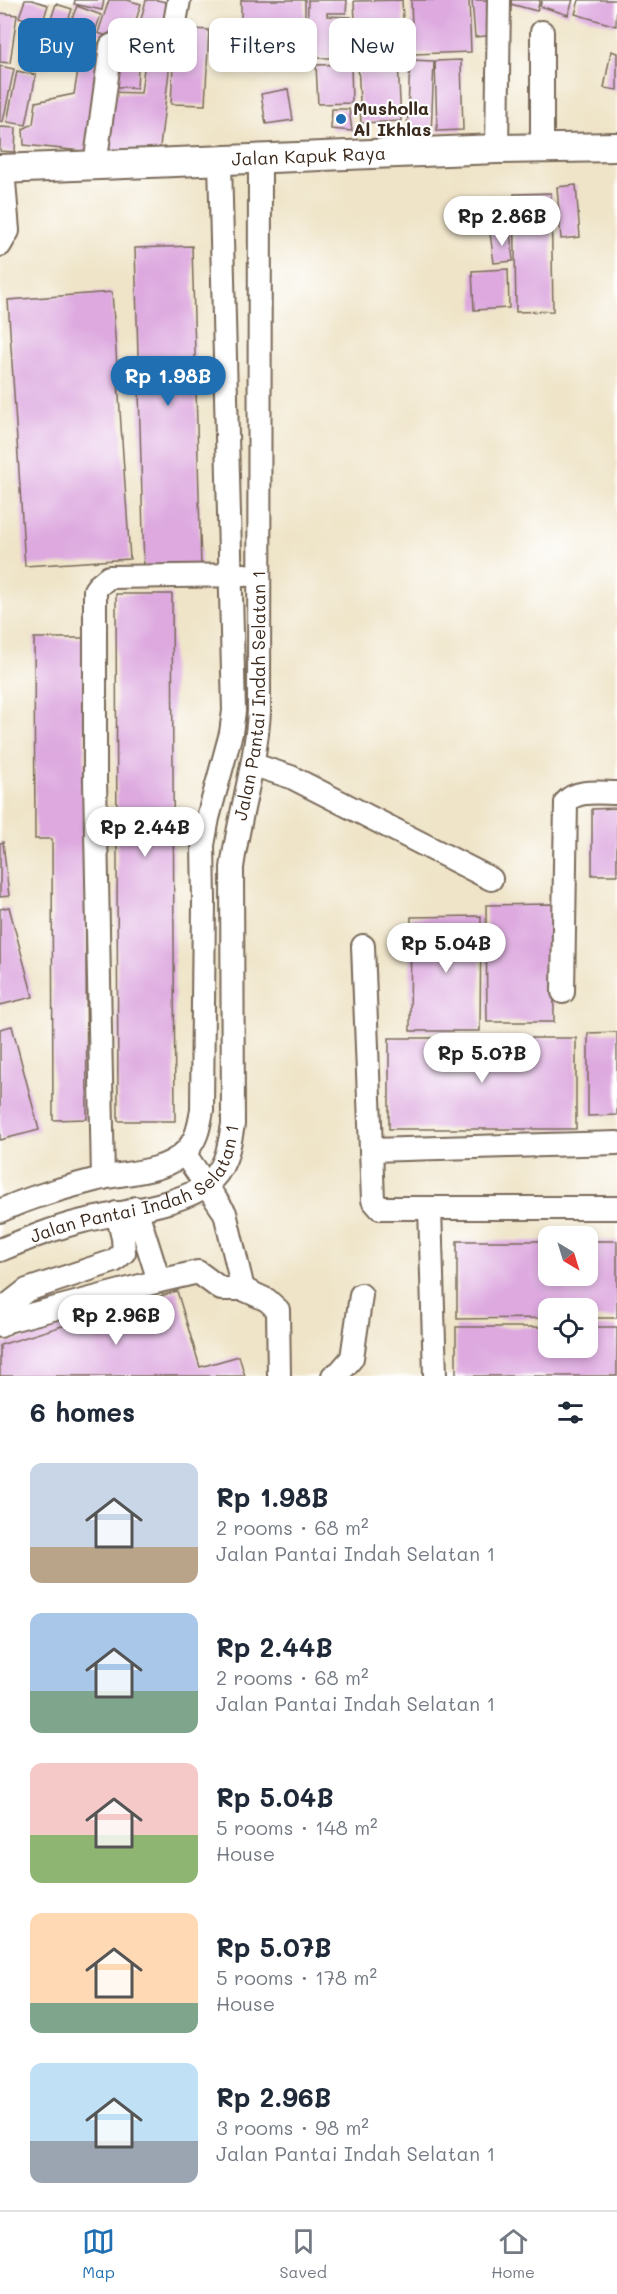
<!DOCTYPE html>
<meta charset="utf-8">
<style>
body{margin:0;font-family:Mali,sans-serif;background:#f2f2f3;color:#1f2937;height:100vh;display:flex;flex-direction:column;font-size:22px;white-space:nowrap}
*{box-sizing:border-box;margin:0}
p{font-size:20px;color:#747a83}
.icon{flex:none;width:33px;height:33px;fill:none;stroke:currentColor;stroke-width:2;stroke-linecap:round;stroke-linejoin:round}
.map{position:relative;height:1376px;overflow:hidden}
.panel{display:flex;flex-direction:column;background:#fff;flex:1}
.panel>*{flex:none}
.banner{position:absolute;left:18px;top:18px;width:582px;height:54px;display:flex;gap:12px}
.needle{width:39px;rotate:142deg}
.tools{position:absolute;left:538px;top:1226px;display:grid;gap:12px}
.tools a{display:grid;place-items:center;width:60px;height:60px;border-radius:12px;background:#fff;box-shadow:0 3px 9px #0003;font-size:30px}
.price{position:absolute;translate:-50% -51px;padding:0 14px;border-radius:21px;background:#fff;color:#222;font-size:20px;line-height:39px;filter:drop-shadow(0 2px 3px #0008)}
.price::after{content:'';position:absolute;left:50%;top:36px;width:18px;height:14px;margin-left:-9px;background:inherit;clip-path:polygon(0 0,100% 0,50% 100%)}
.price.active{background:#1f6fb2;color:#fff}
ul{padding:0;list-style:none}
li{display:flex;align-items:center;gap:18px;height:150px;padding:0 30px}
li span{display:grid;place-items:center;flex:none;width:168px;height:120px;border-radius:12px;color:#555}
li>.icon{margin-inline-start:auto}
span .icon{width:72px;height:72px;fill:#fffc;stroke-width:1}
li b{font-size:26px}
h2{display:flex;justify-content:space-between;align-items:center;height:72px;padding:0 30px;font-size:26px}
.pill{padding:0 21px;border-radius:12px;background:#fff;box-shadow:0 3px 9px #0003;font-size:21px;line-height:54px}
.pill.active{background:#1f6fb2;color:#fff}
.menu{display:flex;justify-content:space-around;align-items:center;height:84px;border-top:2px solid #e0e1e3;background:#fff;font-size:16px;color:#747a83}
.menu a{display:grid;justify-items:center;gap:3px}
.menu .active{color:#1f6fb2}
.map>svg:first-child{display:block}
.building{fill:#dda9df}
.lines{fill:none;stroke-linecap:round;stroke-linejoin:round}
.minor-casing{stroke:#7a6b5a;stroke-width:26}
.major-casing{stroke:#7a6b5a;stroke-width:32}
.minor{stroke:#fff;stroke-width:22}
.major{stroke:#fff;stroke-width:28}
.poi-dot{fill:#1f6fb2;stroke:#fff;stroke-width:2}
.labels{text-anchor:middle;stroke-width:4.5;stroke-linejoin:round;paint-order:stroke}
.poi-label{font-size:18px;font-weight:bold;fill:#3b2a1e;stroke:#fff;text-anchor:start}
.street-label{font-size:18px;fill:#3b2a1e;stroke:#fff}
</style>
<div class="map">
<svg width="617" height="1376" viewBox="0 0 617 1376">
<rect width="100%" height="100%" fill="#fff"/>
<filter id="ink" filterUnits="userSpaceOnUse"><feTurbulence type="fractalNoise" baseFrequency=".0167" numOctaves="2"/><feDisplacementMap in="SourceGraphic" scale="12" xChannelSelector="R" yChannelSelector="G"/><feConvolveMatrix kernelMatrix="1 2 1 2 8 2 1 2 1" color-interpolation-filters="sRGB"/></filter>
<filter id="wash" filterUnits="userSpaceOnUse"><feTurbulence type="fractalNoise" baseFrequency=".008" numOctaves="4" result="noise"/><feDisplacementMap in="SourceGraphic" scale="24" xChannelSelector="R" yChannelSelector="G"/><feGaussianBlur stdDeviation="1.35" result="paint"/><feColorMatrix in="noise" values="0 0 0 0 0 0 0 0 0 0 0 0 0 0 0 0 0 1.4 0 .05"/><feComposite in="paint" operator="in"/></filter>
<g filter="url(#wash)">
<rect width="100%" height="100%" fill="#efe4c8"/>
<g id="blocks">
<path class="building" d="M25 0H32L48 5 42 25 19 17Z
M75 0H104L102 10 74 4Z
M109 0H127L141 4 129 43 98 33Z
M146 0H157L175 4 167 48 135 42Z
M241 0H305V21L241 20Z
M308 0H347L346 13H327V16L351 17 350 58H307Z
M402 0 405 57 357 60 354 1Z
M411 0H469L471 52 413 54Z
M472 0H495L498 35 475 37Z
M504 0H540L537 11 503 2Z
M542 0H573L568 15 540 6Z
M579 0H617L616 26 575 14Z
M56 4 72 9 60 45 44 40Z
M77 6 101 15 93 37 81 33 79 39 66 34Z
M0 13 17 15 10 63 0 62Z
M175 28 209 30 205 105 171 104Z
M83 41 110 45 92 152 24 145 23 129 33 124 36 102 74 94Z
M112 47 139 49 137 88 109 86Z
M611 51 617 53V90L604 88Z
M146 52 171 55 159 155H103L105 92 141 93Z
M410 60 434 61 431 136 407 135Z
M461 60 463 130 437 131 435 61Z
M398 62 401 121 361 123 358 63Z
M351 64 352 103 318 104 316 65Z
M0 66 14 69 3 122 0 121Z
M17 71 36 75 26 125 7 122Z
M288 89 293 120 266 124 261 94Z
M332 109H349L352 131 331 129Z
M0 127 16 128 15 152 0 151Z
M576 185 580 237 561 239 557 187Z
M551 193 553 311 516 312 514 194Z
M510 230 513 261 494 263 490 233Z
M192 246 201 567 144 569 135 248Z
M508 269 509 308 474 310 472 271Z
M112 292 130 559 25 566 8 300Z
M116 594H172L175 1121H118Z
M34 638H84L87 1119 53 1120 52 839H35Z
M617 808V875H592V809Z
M3 842 9 896 0 897V843Z
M553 904 554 1022H487L486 905Z
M9 907 33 997 0 1005V909Z
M481 916 480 1031H410L411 917Z
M12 1026 39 1130 0 1140V1029Z
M617 1032V1115L588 1116V1033Z
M389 1038H576V1129H389Z
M457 1241H549V1275H588V1241H617V1318H588V1308H549V1318L457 1319Z
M177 1291 200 1367 239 1356 245 1376H0V1345Z
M456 1327H549V1347H588V1327H617V1376H456Z"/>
</g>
</g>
<g filter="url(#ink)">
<use href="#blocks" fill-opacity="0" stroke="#7a6b5a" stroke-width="1.5"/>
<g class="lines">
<defs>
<g id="minor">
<path d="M542 32V148"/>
<path d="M497 149 499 0"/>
<path d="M95 166 111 46 117 43 167 50 171 45 179 0"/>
<path d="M0 245 8 231 3 169"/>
<path d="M254 765 291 777 491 879"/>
<path d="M363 946 373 1200 380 1208H617"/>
<path d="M563 992 566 802C577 789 601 793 617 793"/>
<path d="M371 1150 617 1143"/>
<path d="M184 1153 225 1213 243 1289"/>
<path d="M103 1178 95 780V590L98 586 109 577 245 575"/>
<path d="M136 1208 159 1281"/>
<path d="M430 1208 435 1376"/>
<path d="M0 1211C32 1196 68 1187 102 1178 129 1172 164 1173 185 1152 197 1140 199 1127 202 1110L204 900 203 845 208 818 231 733 234 711 220 161"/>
<path id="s1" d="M0 1250C27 1239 54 1228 83 1221 116 1213 180 1205 206 1185 226 1170 229 1148 233 1124L232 868C239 815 256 765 259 711L260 160"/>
<path d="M7 1321 4 1308 27 1290 114 1261 124 1252 123 1238 117 1213"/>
<path d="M0 1326 7 1321 159 1281 198 1272 221 1289H243L267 1300 278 1310 279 1376"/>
<path d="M333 1376 340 1372 352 1358 361 1295"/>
</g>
<g id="major">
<path id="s2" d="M0 169 497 149 617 147"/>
</g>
</defs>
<use href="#minor" class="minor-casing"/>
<use href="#major" class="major-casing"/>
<use href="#minor" class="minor"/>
<use href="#major" class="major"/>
</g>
</g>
<circle class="poi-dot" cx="341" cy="119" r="6"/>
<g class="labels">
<g class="poi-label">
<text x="353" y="115">Musholla<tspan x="353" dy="21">Al Ikhlas</tspan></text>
</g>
<g class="street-label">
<text dy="6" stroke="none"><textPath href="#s2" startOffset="309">Jalan Kapuk Raya</textPath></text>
<text dy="6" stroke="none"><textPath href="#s1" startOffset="716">Jalan Pantai Indah Selatan 1</textPath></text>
<text dy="6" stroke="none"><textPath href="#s1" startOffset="159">Jalan Pantai Indah Selatan 1</textPath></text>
</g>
</g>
</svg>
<div class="tools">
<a><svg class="needle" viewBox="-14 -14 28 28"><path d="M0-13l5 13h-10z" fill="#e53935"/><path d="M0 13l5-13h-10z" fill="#747a83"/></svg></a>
<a><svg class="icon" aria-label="locate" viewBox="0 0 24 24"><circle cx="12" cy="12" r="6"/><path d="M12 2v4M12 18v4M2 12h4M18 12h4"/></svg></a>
</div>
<b class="price" style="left:502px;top:247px">Rp 2.86B</b>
<b class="price active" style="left:168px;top:407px">Rp 1.98B</b>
<b class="price" style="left:145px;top:858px">Rp 2.44B</b>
<b class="price" style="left:446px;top:974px">Rp 5.04B</b>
<b class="price" style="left:482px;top:1084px">Rp 5.07B</b>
<b class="price" style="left:116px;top:1346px">Rp 2.96B</b>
<div class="banner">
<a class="pill active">Buy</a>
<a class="pill">Rent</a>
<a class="pill">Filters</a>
<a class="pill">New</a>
</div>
</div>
<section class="panel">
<h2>6 homes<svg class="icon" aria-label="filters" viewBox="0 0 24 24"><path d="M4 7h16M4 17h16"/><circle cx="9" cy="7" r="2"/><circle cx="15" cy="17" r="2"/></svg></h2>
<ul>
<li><span style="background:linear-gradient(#c9d6e8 70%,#b9a48a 0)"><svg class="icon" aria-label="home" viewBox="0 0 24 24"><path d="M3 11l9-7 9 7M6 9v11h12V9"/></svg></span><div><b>Rp 1.98B</b><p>2 rooms · 68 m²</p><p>Jalan Pantai Indah Selatan 1</p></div></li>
<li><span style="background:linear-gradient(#a9c7e8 65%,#7fa58c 0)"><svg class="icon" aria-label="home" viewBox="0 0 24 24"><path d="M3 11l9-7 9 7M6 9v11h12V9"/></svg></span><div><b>Rp 2.44B</b><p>2 rooms · 68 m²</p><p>Jalan Pantai Indah Selatan 1</p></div></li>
<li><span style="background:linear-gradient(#f6c9c9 60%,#8fb573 0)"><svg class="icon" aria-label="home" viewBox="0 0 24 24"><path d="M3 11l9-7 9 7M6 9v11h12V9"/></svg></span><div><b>Rp 5.04B</b><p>5 rooms · 148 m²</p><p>House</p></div></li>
<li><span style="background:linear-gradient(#ffd9b3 75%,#7fa58c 0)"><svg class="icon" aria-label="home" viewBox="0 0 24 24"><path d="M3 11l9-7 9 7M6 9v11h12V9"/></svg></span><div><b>Rp 5.07B</b><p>5 rooms · 178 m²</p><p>House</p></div></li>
<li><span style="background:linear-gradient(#bfe0f5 65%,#9aa5b1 0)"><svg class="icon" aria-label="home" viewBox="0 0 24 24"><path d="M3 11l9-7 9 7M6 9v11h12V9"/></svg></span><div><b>Rp 2.96B</b><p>3 rooms · 98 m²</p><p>Jalan Pantai Indah Selatan 1</p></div></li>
</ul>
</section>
<nav class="menu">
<a class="active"><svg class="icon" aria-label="map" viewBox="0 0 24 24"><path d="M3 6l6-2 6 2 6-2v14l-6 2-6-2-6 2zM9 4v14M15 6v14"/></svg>Map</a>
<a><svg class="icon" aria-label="saved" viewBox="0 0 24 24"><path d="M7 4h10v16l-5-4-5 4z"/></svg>Saved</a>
<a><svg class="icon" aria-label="home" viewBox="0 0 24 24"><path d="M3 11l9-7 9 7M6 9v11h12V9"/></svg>Home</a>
</nav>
